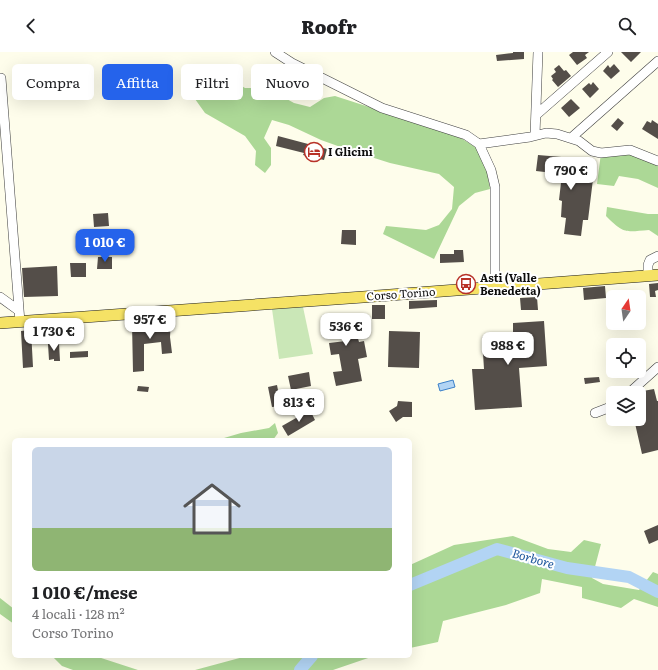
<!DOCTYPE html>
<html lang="it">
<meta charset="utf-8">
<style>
body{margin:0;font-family:Literata,serif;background:#f6f6f6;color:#202124;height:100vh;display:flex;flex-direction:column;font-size:15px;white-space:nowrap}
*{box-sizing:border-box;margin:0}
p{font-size:13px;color:#757577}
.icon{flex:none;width:22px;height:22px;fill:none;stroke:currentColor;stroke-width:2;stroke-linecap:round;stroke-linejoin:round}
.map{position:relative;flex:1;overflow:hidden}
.sheet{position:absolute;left:12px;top:386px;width:400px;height:220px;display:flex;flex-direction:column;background:#fff;border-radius:6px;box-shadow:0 4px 16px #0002}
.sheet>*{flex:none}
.banner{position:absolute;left:12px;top:12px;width:400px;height:36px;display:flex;gap:8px}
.needle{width:26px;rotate:13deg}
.buttons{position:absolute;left:606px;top:238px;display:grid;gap:8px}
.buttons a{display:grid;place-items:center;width:40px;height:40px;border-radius:6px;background:#fff;box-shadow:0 4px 16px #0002;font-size:20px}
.price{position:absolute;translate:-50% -34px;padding:0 9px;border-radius:8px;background:#fff;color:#222;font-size:13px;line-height:26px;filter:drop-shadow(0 1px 2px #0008)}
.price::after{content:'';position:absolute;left:50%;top:24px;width:12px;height:9px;margin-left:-6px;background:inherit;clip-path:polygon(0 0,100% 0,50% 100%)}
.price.current{background:#2563eb;color:#fff}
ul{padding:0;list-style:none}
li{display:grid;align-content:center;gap:8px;height:212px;padding:0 20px}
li+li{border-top:1px solid #e0e0e0}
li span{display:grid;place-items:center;height:124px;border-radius:6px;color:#555}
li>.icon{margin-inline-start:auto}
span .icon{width:72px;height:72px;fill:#fffc;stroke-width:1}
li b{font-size:17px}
.tag{padding:0 14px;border-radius:6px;background:#fff;box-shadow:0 4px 16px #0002;font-size:14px;line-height:36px}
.tag.current{background:#2563eb;color:#fff}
header{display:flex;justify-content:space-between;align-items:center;height:52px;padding:0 20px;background:#fff;font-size:18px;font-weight:800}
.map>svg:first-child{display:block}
.green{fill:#cae7b7}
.forest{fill:#acd896}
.water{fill:#b2d4f4;stroke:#3b80c9}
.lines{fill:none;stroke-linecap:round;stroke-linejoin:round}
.river{stroke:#b2d4f4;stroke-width:12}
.building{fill:#544e49}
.minor-casing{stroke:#3f3f3f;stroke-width:10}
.major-casing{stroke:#1d1d1d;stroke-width:12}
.minor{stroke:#fff;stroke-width:9}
.major{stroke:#f5e265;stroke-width:11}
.labels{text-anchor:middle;stroke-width:4;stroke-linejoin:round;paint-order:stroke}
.poi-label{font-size:11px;font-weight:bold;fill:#0c0c0c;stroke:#fff;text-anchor:start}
.street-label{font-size:11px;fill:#0c0c0c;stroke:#fff}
.water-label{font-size:12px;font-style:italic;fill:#19539a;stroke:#fff}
</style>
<header><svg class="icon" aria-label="back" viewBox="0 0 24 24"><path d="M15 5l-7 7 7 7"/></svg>Roofr<svg class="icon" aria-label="search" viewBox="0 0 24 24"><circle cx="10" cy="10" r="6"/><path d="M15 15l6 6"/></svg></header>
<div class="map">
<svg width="658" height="618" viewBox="0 0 658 618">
<rect width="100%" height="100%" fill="#fefdeb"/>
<path class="green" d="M303 255 313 302 279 307 272 257Z"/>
<path class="forest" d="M203 17 225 24 245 36H255L276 41 294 51 310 55 324 46 335 44 456 83 477 96 487 120 490 137 475 141 459 154 434 207 383 182 386 174 426 178 439 173 452 157 454 135 439 122 390 111 349 98 321 88 289 73 272 68 264 86 271 96V113L265 121 255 113 256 99 245 84 205 61 195 47Z
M630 98 658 109V136L638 127 619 124 614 134 597 132 601 101Z
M607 155 648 162H658V184L649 178C625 180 624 182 606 164Z
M275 371 278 381 273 388H223L224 386 241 381 269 376Z
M513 484 548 497 571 500 584 488 601 492 592 526 603 532 639 538 653 520 658 522V555L634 547 621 556 582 546V535L542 527 540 541 506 553 443 569 438 590 410 596V513L454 493Z
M0 546 14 557V572L0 562Z
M52 604H95L138 618H73L62 614Z
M247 604H374L333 618H195Z"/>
<path class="water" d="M453 328 455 335 440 339 438 332Z"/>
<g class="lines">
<path class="river" d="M410 533 497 497 567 516 629 525 658 540
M300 618 312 604"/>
</g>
<path class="building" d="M513 0H524V7L497 9 496 3 513 1Z
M573 0H589L585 3 587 6 577 13 569 3Z
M621 0H641L631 10Z
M614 12 620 19 611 27 603 19 608 13 610 16Z
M559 13 564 19 566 18 571 24 558 35 552 28 553 27 551 24 556 20 554 17Z
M593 30 599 37 590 46 582 37 589 31 591 33Z
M571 47 580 56 569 65 561 56Z
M618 66 624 71 617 79 611 74Z
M652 68 658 72V87L642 77 647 69 651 71Z
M278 84 327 97 324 108 303 103 304 101 276 94Z
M538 103 573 106 571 117 594 119 588 168H583L581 184 564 182 566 166 561 165 562 149 559 148 562 122 536 119Z
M108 161 109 174 94 175 93 162Z
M342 178H356V193L341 192Z
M454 198H463L464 210 440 211V202H454Z
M98 205H112V217H97Z
M70 211H86V225H71Z
M57 214 58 244 24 245 22 216Z
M658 231V238L655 239 656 245H650L649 232Z
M605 234 606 246 584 248 583 236Z
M537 245 538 258H521L520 246Z
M437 248V255L409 257V249Z
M372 253H385V267H372Z
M360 261 361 272H357V283L359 290 364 289 367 305 358 307 362 329 336 334 333 320 342 319 339 302 331 303 329 291 346 289 345 279 321 281V267L341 265 340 262Z
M171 268 170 285 172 301 162 302 161 290 144 292V319L133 320 132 272H142V269Z
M544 269 547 314 519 316 522 355 475 358 472 317H484L482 285 513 283V271Z
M31 278 33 315 23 316 21 279Z
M389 279 420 280 419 316 388 315Z
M59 291 60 309H54V307L49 308 48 292Z
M88 299V305L70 306V300Z
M309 320 311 334 291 338 288 324Z
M599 325 600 330 585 332 584 326Z
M277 333 281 354 272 355 268 335Z
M138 334 149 335 148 340 137 339Z
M654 337 657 349H658V398L642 402 634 367H639V353L646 351 643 339Z
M398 349 412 350V365H403L396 370 389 359 397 354Z
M310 358 315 368 288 384 282 374Z
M658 473V488L649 492 644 479Z"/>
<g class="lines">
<defs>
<path id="minor" d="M275 0 292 11 382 56 466 83 479 92 491 118 495 135V236
M1 26 20 270
M536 63 608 0
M535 83 538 0
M571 86 658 9
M479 92 530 85 546 81 557 82 579 89 592 99 601 101 630 98 658 109
M648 223V213L650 208 658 204
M0 245 18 258
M629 341 658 315
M595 361 608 356 613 353"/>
<path id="major" d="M0 271 363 245 658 223"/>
</defs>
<use href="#minor" class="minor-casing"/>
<use href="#major" class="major-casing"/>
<use href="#minor" class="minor"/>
<use href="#major" class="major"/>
</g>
<defs>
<symbol id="hotel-ring" viewBox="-11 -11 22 22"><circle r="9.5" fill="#fff" stroke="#b83228" stroke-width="1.5"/><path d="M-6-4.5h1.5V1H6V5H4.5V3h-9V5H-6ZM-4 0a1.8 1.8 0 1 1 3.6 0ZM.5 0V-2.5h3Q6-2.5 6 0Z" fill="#b83228"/></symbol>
<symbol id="bus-ring" viewBox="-11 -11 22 22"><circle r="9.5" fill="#fff" stroke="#b83228" stroke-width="1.5"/><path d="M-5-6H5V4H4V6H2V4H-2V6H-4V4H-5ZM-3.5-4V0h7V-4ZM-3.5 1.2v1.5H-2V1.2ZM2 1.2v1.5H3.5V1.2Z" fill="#b83228"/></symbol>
</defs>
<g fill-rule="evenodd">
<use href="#hotel-ring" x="303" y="89" width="22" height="22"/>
<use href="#bus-ring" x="455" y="221" width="22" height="22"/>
</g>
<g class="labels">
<g class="poi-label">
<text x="328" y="104">I Glicini</text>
<text x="480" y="230">Asti (Valle<tspan x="480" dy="13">Benedetta)</tspan></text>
</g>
<g class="street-label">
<text transform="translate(401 242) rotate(-4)" y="4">Corso Torino</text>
</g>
<g class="water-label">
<text transform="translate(533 507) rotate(16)" y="4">Borbore</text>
</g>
</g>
</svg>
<div class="buttons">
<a><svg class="needle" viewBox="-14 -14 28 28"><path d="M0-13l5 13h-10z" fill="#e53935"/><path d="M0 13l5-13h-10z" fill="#757577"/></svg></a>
<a><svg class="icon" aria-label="locate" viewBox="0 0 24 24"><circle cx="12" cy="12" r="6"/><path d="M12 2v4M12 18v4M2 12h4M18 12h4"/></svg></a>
<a><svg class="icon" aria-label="layers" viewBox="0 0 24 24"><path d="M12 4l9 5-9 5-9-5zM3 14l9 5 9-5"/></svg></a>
</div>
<b class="price" style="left:571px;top:139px">790 €</b>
<b class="price current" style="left:105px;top:211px">1 010 €</b>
<b class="price" style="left:150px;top:288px">957 €</b>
<b class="price" style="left:346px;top:295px">536 €</b>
<b class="price" style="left:54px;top:300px">1 730 €</b>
<b class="price" style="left:508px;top:314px">988 €</b>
<b class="price" style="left:299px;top:371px">813 €</b>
<div class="banner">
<a class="tag">Compra</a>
<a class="tag current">Affitta</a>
<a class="tag">Filtri</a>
<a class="tag">Nuovo</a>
</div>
<section class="sheet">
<ul>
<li><span style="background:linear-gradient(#c9d6e8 65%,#8fb573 0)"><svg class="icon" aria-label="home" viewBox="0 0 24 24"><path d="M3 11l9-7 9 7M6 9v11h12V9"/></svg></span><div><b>1 010 €/mese</b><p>4 locali · 128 m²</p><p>Corso Torino</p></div></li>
</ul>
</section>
</div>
